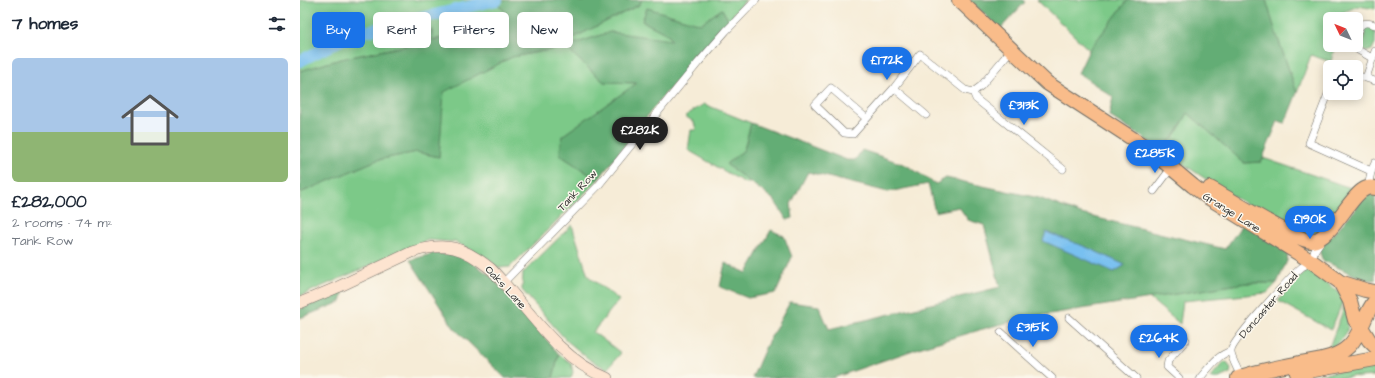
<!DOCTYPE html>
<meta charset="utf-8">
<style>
body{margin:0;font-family:"Architects Daughter",sans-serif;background:#f2f2f3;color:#1f2937;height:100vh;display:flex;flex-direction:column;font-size:15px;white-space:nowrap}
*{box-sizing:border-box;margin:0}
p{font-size:13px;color:#747a83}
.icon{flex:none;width:22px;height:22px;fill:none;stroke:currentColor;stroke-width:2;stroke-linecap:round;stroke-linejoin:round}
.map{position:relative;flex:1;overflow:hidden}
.panel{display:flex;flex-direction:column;background:#fff;width:300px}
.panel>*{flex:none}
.top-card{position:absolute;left:12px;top:12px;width:380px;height:36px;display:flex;gap:8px}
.needle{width:26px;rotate:313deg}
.tools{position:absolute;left:1023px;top:12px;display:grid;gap:8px}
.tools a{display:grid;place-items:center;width:40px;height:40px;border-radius:6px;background:#fff;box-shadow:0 2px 10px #0003;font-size:20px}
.price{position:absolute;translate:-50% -34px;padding:0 9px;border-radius:14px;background:#1a73e8;color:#fff;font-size:13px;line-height:26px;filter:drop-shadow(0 1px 2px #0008)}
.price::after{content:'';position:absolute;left:50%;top:24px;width:12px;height:9px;margin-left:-6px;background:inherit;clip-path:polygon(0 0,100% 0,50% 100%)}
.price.selected{background:#222;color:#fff}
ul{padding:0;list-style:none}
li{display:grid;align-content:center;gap:8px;height:212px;padding:0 12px}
li span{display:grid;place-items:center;height:124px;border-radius:6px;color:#555}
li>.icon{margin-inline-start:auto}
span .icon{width:72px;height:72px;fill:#fffc;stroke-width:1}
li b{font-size:17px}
h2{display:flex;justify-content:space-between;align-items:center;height:48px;padding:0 12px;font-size:17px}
.pill{padding:0 14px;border-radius:6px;background:#fff;box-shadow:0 2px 10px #0003;font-size:14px;line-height:36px}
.pill.selected{background:#1a73e8;color:#fff}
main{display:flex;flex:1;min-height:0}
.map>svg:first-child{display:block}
.green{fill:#7bc988;stroke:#537a5a}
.forest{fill:#64ad74;stroke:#486c50;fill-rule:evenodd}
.water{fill:#78c0f0;stroke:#52768e}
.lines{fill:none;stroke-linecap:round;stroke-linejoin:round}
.river{stroke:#78c0f0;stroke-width:12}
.street-casing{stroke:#726f67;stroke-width:8}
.secondary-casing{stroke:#726f67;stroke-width:12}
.highway-casing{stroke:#726f67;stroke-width:16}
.street{stroke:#fff;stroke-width:7}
.secondary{stroke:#fde4d0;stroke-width:11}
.highway{stroke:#f9bc8a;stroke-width:14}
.labels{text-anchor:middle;stroke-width:3;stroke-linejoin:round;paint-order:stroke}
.street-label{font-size:11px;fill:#2b2b2b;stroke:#fbf7ec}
</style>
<main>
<section class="panel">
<h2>7 homes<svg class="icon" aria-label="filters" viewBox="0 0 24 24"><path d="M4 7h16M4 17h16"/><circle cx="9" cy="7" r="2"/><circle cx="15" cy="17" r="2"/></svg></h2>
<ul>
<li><span style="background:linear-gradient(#a9c7e8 60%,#8fb573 0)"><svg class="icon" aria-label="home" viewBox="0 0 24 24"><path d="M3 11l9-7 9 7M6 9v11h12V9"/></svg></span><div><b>£282,000</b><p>2 rooms · 74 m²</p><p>Tank Row</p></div></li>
</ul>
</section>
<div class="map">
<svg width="1075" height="378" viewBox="0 0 1075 378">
<rect width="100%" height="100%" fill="#fbf7ec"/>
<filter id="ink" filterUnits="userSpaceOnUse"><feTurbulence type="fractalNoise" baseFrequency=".025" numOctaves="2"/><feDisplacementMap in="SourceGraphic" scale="8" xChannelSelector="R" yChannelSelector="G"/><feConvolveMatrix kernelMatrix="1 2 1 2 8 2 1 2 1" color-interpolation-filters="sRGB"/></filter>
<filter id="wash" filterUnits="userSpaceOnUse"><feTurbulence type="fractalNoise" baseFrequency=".012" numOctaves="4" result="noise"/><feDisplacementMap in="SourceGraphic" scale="16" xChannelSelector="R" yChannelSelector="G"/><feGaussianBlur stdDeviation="0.9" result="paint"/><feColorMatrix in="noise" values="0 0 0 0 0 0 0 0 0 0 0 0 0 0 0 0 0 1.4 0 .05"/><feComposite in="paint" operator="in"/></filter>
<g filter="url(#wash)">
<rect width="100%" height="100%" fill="#f6ecd7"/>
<path class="green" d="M0 0H194L207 14 194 26 181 25 165 33 132 40V30L121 33 114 44 41 59 0 71Z
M342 0H446L434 13 433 17 429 21 422 9 400 24 347 8 342 21 369 35 371 41 310 32 265 47 304 82 337 83 262 136 260 155 298 180 210 267 198 268 189 259 155 242 128 240 0 296V193L77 160 117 152 139 157 143 92 212 57 265 47V42L339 5Z
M737 0H828L789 50Z
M966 0H1075V9L1058 6 1042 13 1040 19H1030V45H1035L1031 62 1011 55 997 93 975 30Z
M1069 26 1075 29V43L1072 50 1066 52 1058 46 1063 43 1065 31 1060 32 1061 29Z
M404 104 451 123 444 150 426 164 451 183H445L388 150 391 130H396L394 122 385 116Z
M888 113 944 163 961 162 963 158 1054 189 1026 225 1013 235 999 232 930 195 862 150 876 134Z
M272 225 288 276 319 300 293 332 321 353 307 369 290 360 266 340 222 290 223 273Z
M1010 269 1040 294 1043 301 1031 330 978 301 1005 270Z
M946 283H977L967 293 883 301 880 324 849 298Z
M1045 305C1050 331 1050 335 1028 350Z
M259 354 271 363 273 372 271 378H253Z
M926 362 931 368 930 373 919 378H910L923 363Z
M1075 365V376L1058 377 1055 376 1044 378H1001Z"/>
<path class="forest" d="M194 0H277L281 2 288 0H342L339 5 265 42V47L310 32 371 40 369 35 342 21 347 8 400 24 422 9 429 21 359 101 298 180 260 155 262 136 337 83 304 82 265 47 212 57 144 92 139 157 117 152 77 160 0 193V71L41 59 114 44 121 33 132 30 133 40 165 33 181 25 194 26 207 14Z
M669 0H723L725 2 700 29Z
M828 0H966L975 30 997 93 985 123 978 121 961 162 944 163 888 113 876 134 862 150 809 116 813 97 778 73 789 50Z
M451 123 547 160H555L562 150 606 165 636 184 646 178 739 198 781 214 925 249 944 222 988 253 987 261 977 283H946L731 317 690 327 625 346 533 378H452L466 346 490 302 519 306 529 329 700 287 684 225 668 220 659 207 635 212 628 184 588 192 508 172 491 204 493 218 487 220 474 200 426 164 444 150ZM779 256 825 265 814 272Z
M1075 194V280H1065L1022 260 1019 249 1055 210 1061 200 1067 195Z
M471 230 484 236 492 257 476 293 448 298 420 287 425 263 447 273Z
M135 253 162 256 190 275 259 354 253 378H205L154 328 110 260Z
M44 289 41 302 0 318V309Z"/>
<path class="water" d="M746 232 786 247 825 265 814 272 743 241Z"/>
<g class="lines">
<path class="river" d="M0 61 51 35 197 0"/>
</g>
</g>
<g filter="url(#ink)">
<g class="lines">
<defs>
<path id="street" d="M1056 37C1059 25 1062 20 1075 25
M1055 45 1058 50 1072 58
M1056 75 1075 81
M1066 78 1075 51
M594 88 626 115
M1030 89 1009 143 1071 171
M673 92 676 99 763 169
M566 118 531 88 515 105 544 133 553 134 594 88 620 54 665 90 673 92 681 86 711 50
M1069 187C1069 178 1070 172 1075 163
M854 191 872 167
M204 282 298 186 398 63 426 31 456 0
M769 318 836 378
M701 332 752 378
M941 377C939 371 930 357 931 351 932 341 992 275 1002 267 1006 264 1010 264 1014 263 1011 252 1017 247 1023 239
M879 378 867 367 868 361 886 340
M900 378C909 368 917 355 931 351"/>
<path id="secondary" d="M0 303 38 287 112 252C146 241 164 247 191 269 227 306 256 358 307 378"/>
<path id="highway" d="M659 0 747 83 850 150 893 186 906 196 1014 263 1040 282 1050 301 1055 320 1061 327 1069 340 1075 346
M910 188C927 197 997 242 1012 241 1030 240 1049 198 1063 190 1067 187 1071 187 1075 188
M1040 282 1065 290 1075 292
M997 373 1075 359
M938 378C956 371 976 368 995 364 1013 360 1035 360 1049 346 1062 333 1064 314 1075 301"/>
</defs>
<use href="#street" class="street-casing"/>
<use href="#secondary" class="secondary-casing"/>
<use href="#highway" class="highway-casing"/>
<use href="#street" class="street"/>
<use href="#secondary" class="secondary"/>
<use href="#highway" class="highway"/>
</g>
</g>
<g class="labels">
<g class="street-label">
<text transform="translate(277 190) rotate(-47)" y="4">Tank Row</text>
<text transform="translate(932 212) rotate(32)" y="4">Grange Lane</text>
<text transform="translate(206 287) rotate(47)" y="4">Oaks Lane</text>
<text transform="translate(968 305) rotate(-49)" y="4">Doncaster Road</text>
</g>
</g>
</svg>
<div class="tools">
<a><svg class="needle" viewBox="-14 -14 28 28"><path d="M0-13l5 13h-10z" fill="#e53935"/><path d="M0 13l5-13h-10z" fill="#747a83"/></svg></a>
<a><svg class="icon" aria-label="locate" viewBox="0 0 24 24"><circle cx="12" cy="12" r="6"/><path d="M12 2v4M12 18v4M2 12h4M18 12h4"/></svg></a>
</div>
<b class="price" style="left:587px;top:81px">£172K</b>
<b class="price" style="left:724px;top:126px">£313K</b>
<b class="price selected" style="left:340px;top:151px">£282K</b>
<b class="price" style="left:855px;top:174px">£285K</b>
<b class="price" style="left:1010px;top:240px">£190K</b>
<b class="price" style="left:733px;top:348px">£315K</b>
<b class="price" style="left:859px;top:359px">£264K</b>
<div class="top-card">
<a class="pill selected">Buy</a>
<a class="pill">Rent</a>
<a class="pill">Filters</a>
<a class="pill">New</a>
</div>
</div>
</main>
